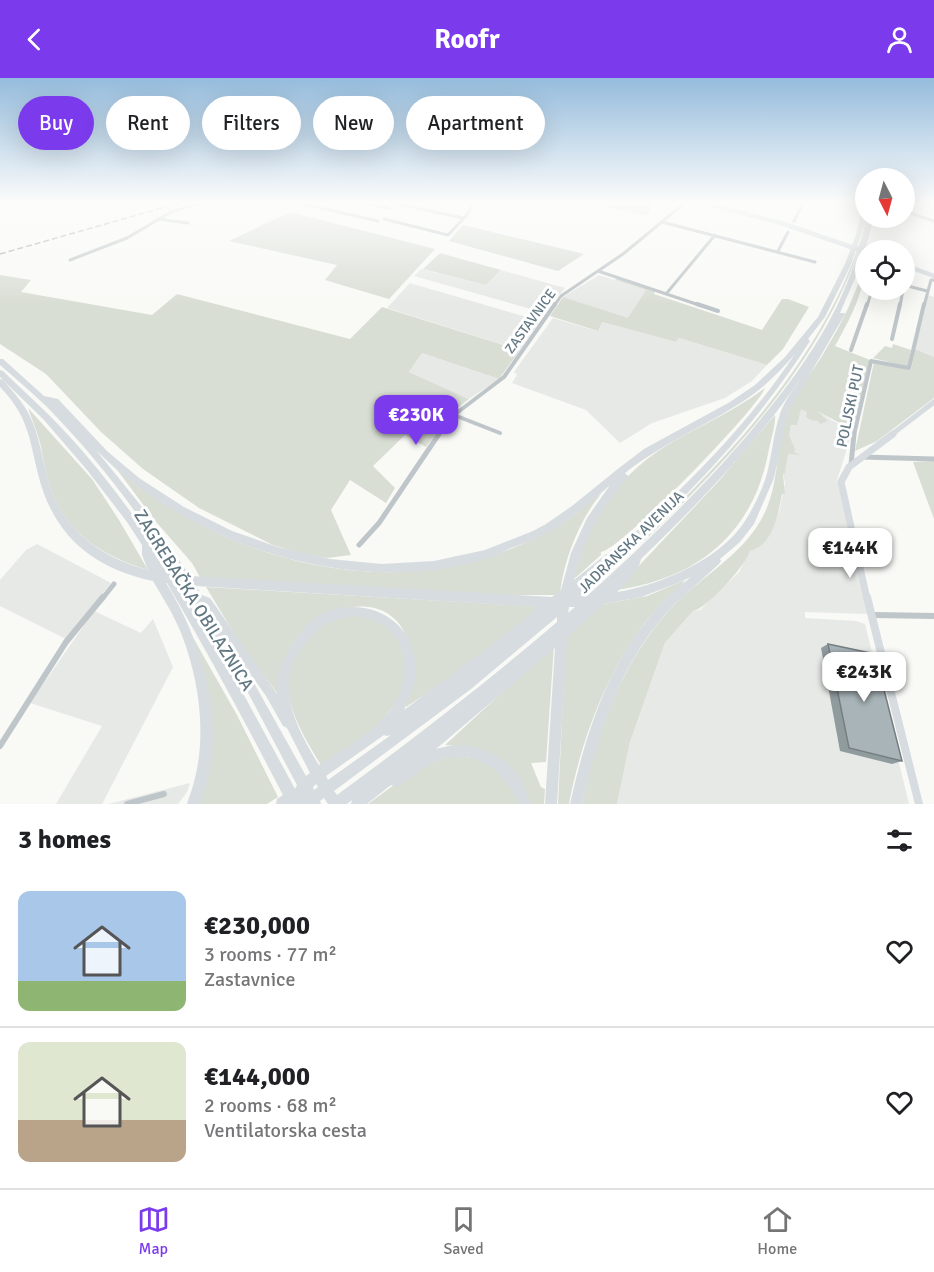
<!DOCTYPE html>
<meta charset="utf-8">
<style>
body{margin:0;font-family:Signika,sans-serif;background:#f6f6f6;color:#202124;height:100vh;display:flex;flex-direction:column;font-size:22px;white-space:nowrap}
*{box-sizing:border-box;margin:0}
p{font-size:20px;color:#757577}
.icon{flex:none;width:33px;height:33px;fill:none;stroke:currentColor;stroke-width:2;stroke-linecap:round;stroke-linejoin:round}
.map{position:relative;height:726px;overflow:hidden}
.sheet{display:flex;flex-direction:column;background:#fff;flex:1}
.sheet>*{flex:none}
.hud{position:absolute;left:18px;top:18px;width:600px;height:54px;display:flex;gap:12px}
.needle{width:39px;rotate:174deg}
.buttons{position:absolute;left:855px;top:90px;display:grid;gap:12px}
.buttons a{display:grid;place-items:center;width:60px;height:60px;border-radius:50%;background:#fff;box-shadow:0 6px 24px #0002;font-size:30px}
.price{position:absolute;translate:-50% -51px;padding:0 14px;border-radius:12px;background:#fff;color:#222;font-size:20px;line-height:39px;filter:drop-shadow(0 2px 3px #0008)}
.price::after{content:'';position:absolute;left:50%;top:36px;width:18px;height:14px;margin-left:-9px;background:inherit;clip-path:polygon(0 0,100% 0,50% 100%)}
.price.on{background:#7c3aed;color:#fff}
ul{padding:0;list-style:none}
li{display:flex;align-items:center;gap:18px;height:150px;padding:0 18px}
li+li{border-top:2px solid #e0e0e0}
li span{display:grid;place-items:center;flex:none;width:168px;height:120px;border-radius:12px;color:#555}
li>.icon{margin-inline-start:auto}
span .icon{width:72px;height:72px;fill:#fffc;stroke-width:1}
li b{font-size:26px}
h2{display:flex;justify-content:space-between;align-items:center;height:72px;padding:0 18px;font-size:26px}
.chip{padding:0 21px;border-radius:27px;background:#fff;box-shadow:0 6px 24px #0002;font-size:21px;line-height:54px}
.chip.on{background:#7c3aed;color:#fff}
header{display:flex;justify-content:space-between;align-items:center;height:78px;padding:0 18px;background:#7c3aed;color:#fff;font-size:27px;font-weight:700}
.tabs{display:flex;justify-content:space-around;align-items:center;height:84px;border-top:2px solid #e0e0e0;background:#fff;font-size:16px;color:#757577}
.tabs a{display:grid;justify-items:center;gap:3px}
.tabs .on{color:#7c3aed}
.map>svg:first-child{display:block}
.built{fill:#e7e9e7}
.green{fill:#d9ded5}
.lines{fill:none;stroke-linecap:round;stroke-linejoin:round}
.minor-far3{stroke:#bfc6c9;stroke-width:3}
.minor-far2{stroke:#bfc6c9;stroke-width:4}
.minor-far1{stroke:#bfc6c9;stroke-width:5}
.minor{stroke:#bfc6c9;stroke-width:6}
.secondary-far3{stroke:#d6dcdf;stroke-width:4.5}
.secondary-far2{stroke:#d6dcdf;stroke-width:5}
.secondary-far1{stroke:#d6dcdf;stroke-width:7}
.secondary{stroke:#d6dcdf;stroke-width:8}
.motorway{fill:#d6dcdf;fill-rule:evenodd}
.rail{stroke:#a1aaaf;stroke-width:1.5;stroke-dasharray:6 3;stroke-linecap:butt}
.wall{fill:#909b9e}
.building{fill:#a8b4b8;stroke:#767e81;stroke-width:1.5}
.labels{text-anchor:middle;stroke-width:6;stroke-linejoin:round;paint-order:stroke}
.far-street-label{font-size:14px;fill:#627883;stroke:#fff}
.street-label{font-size:15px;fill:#627883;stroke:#fff}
.near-street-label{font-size:18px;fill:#627883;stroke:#fff}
</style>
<header><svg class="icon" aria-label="back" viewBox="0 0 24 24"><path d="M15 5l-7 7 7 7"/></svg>Roofr<svg class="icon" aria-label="person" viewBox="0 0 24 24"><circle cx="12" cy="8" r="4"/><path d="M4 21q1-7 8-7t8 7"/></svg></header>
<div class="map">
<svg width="934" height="726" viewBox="0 0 934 726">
<rect width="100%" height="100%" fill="#f9f9f6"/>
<path class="built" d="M421 191 486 207 501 192 565 210 545 235 414 198Z
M599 197 647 212 628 241 563 219Z
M410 205 540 243 520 272 387 230Z
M928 217 934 219V279L915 271Z
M553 240 597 253 602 244 676 264 679 260 767 287 752 303 725 320 652 345 620 365 586 332 512 305 517 297 514 294Z
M422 275 499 301 469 321 409 294Z
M802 321 831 342 853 352 837 402 868 536 805 534V540L856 543 865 546 909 726H617L630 664 665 565 693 533 700 532 739 494 750 473 756 471 779 434 785 406 783 395 788 376 789 353Z
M37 466 111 505 66 561 0 528V502L26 472Z
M94 533 141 555 153 541 173 589 102 726H56L102 648 30 625Z
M190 705 187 714 178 726H108Z"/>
<path class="green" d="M583 124H649L653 125 647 138Z
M290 134 435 171 389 221 325 202 337 187 229 163Z
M867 140C870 147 861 167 857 177 816 290 728 383 642 465L640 463C734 374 834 268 867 140Z
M463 147 584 176 558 193 449 163Z
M440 175 501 192 486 207 423 191Z
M865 185C865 214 849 243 835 268L870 282 853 352 817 333 828 343 820 346 818 343 810 342 806 339 807 334 801 331 797 347H791L789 357 795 371 794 374 800 377 788 376 785 395 783 396 785 416H782C778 437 773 467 750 473 746 487 707 531 693 533L665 565 630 664 617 726H582C597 652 623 579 677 524 703 499 736 479 756 450 782 412 773 376 787 337 795 313 814 293 826 271 842 245 857 214 865 185Z
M0 197 31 202 21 214 152 237 177 216 350 261 382 229 520 272 499 301 422 275 409 294 469 321 452 334 426 369 405 357 373 388 395 410 386 425 350 402 331 432 351 477 327 480 300 475 273 467 199 430 143 391 101 354 46 296 0 266Z
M617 200 655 213 654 216 762 252 782 221H788L809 229 783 271 767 287 679 260 676 264 602 244 598 253 550 238 563 219 628 240 646 212 615 202Z
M893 266 911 272 908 289 873 280 885 268 892 270Z
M915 271 934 279V320L877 363 855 373 874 284 911 292Z
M765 310C759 329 622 471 601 474V477L574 501C586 446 617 398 666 368 699 348 733 334 765 310Z
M28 330 92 401 119 442 148 492C106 479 67 457 52 414 46 399 44 384 41 369 38 355 32 342 28 330Z
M775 337C776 347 770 364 768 376 752 457 696 501 616 512L718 404Z
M934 383V441L913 384Z
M115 389C221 480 375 524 508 472 531 463 553 452 573 438 582 431 591 421 601 416 580 441 564 481 560 515L557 517H506L201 501 192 485 157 445Z
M685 502C681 509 670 517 663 524 652 535 642 547 634 560 601 609 580 668 569 726H558L566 557 599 527 647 518Z
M206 509 544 529 459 594 406 629C400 610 413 572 405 556 385 511 321 528 297 560 284 577 281 595 277 615L241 567Z
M346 536 373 539 397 556 407 588 400 619 376 650 322 689C295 643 266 600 312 553 320 546 336 541 346 536Z
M191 556 237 637 278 719 267 726H197L208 688Z
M554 567 546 684 531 685 541 709 545 711 544 726H530L476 670 445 667Z
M454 677 483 682 507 701 521 726H368L417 690Z"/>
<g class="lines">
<path class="minor-far3" d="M306 124 303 126 378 143
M361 124 388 130
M398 126 463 140
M904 133 934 143
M158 141 188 145
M384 141 448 157 467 137 474 124
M794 143 804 124
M662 144 815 184
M778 173 788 154
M70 182 127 160 171 134 202 124
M598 193 702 228
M904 207 927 213
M666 216 715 157
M554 228 561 218 623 176 686 124
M867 228 872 212
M900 228 903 212
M924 228 931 202H934"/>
<path class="minor-far2" d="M697 226 718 233
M892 261 900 226
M851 272 867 226
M454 337 504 299 555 226
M438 357 454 337 500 355
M854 357 871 283 909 290 924 226"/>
<path class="minor-far1" d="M862 379 934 381
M851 387 854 356
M359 467 379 445 439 356
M102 521 114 506"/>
<path class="minor" d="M873 537 934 538
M0 668 66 564 103 519
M127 726 164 716"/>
<path class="secondary-far3" d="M701 124 781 145 866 174
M904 187 934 198"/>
<path class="secondary-far2" d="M891 357 934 324"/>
<path class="secondary-far1" d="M867 521 841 404 849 389 893 356"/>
<path class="secondary" d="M867 519 919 726"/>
<path class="motorway" d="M866 125V142L851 186 825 239 808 261 810 263C747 362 666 439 580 518H587C651 460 714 400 768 332 794 300 818 266 836 230 850 201 860 171 869 140H874L861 186 840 235H844L845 236 788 334 774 400 754 446 740 464 720 481 721 483 719 486C699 505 676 522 659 544 616 596 597 661 582 726H570C585 659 606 591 651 537 663 522 677 510 691 499L675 506 641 519 604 526 567 559 557 726H545L555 570 436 671C466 661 497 671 517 696 524 705 527 716 531 726H519C506 694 476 670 440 682 426 687 413 698 400 707L396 709 391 707 367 726H351L352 722 347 726H328L324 720 320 723 321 726H276L277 721 283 717C246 646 208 575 167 505H166C201 561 224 638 207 704 205 711 202 719 199 726H187C189 719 192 712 194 704 207 657 199 600 181 555 174 537 163 520 153 503 92 490 53 457 38 396 29 359 28 338 0 309V301L3 302C11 311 19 320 26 331 41 356 42 387 52 414 67 456 106 481 148 492L142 477V467L127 444 87 392 44 342 0 299V292L3 293C18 308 34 322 49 337 96 384 138 441 173 497H178C141 438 97 380 48 330 33 315 16 301 0 287V281H3L44 318 58 321 107 373 139 400 184 429 232 453 278 469 330 481 382 486 434 483 485 472 533 453 546 446 572 428 619 390 644 371 730 324 755 307 785 279 818 239 845 186 856 157 863 126ZM795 276C747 348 684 410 620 468H618L615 469 574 502C583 461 600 432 627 401L628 398 625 395C663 365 708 347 748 320 766 308 781 292 795 276ZM801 300C794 311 784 323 780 336 773 356 772 379 766 399 760 417 748 442 735 456 708 486 656 508 617 514 626 505 639 493 641 481 699 425 756 366 801 300ZM96 372C190 468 355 521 486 481 495 478 503 474 511 470 521 466 531 463 541 458 567 445 589 426 610 407L587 440 571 475 561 512 552 519 190 498 142 429ZM179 507H184L246 611 297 707 295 711 238 606ZM196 508 539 529 494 565 404 632C408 622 415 606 416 596 419 549 376 519 332 532 315 536 303 550 294 564 283 579 276 597 277 616L210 520 202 517ZM569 529H575L568 535ZM356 538C369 541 383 544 393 556 412 578 405 617 386 637 368 658 342 672 319 687 301 657 278 618 294 582 297 577 301 572 305 567 320 546 331 542 356 538ZM557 539V544C486 605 412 662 337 717L334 713 471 611ZM244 587 266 618 283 648 287 650 310 695 306 698ZM384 657 387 658 391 657 328 702 326 698ZM316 706 318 709 314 712 313 709Z"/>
<path class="rail" d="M0 176 183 124"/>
</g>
<path class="wall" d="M828 566 902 683 892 686 840 673 821 570Z"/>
<path class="building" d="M828 566 875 576 902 683 849 670Z"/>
<linearGradient id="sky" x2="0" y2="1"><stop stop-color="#95bcdc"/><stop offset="0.55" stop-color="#fcfcfb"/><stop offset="1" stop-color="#fcfcfb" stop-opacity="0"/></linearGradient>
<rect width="934" height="226" fill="url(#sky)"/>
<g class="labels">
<g class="far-street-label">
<text transform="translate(530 243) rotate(-54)" y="5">ZASTAVNICE</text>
</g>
<g class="street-label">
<text transform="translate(850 328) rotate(-78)" y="5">POLJSKI PUT</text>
<text transform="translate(631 464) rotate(-44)" y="5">JADRANSKA AVENIJA</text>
</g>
<g class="near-street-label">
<text transform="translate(194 522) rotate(58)" y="6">ZAGREBAČKA OBILAZNICA</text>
</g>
</g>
</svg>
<div class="buttons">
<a><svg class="needle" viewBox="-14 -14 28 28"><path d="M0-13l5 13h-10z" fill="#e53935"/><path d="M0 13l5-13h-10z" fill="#757577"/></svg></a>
<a><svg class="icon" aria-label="locate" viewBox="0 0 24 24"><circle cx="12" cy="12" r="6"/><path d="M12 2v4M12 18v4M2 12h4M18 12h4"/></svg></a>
</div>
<b class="price on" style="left:416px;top:368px">€230K</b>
<b class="price" style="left:850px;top:501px">€144K</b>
<b class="price" style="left:864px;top:625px">€243K</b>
<div class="hud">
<a class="chip on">Buy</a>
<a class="chip">Rent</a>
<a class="chip">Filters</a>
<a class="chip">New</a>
<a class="chip">Apartment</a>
</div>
</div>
<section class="sheet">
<h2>3 homes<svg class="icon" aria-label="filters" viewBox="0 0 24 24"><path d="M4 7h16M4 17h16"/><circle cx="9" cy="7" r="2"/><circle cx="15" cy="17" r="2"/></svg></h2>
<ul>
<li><span style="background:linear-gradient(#a9c7e8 75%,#8fb573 0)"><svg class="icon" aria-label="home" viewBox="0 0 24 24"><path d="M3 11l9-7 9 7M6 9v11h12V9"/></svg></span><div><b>€230,000</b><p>3 rooms · 77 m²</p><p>Zastavnice</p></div><svg class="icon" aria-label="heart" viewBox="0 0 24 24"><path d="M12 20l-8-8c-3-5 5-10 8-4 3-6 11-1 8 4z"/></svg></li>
<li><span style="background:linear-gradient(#dfe7d0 65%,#b9a48a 0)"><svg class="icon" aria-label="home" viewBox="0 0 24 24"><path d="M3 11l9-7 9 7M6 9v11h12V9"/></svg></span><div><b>€144,000</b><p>2 rooms · 68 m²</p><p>Ventilatorska cesta</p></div><svg class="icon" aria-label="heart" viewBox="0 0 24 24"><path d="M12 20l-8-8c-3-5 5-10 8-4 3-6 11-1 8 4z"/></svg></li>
</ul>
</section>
<nav class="tabs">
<a class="on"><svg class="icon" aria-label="map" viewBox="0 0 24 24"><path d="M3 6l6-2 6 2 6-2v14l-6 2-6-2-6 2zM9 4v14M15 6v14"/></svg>Map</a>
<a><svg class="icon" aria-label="saved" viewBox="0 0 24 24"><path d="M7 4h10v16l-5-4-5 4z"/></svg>Saved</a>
<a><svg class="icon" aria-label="home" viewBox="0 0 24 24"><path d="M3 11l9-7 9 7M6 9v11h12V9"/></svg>Home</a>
</nav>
